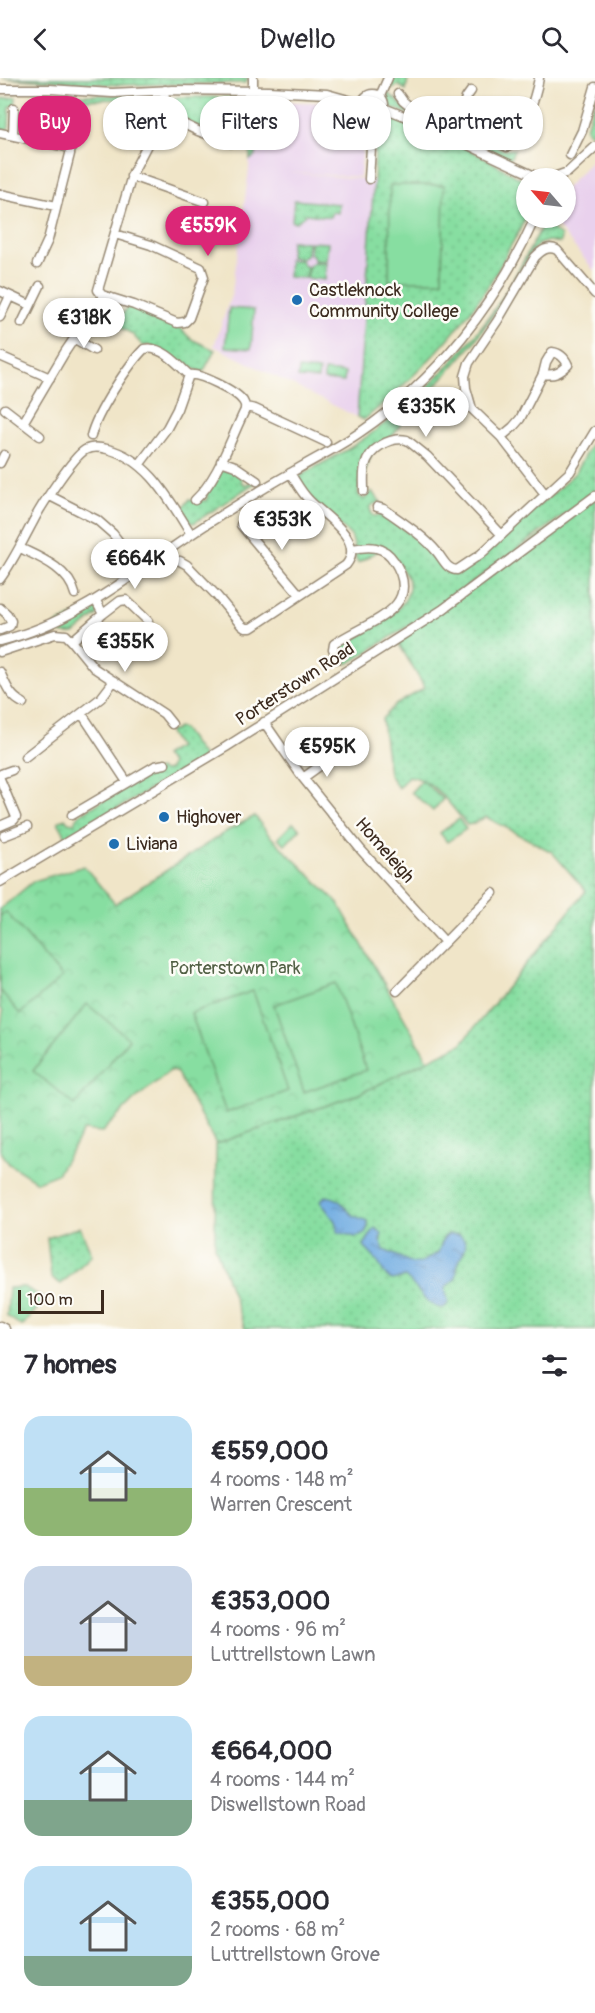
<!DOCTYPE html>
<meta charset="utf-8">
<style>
body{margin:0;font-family:Pangolin,sans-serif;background:#f7f7f7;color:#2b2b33;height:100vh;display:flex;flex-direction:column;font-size:22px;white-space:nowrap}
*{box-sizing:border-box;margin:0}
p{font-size:20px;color:#7c7c81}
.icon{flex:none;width:33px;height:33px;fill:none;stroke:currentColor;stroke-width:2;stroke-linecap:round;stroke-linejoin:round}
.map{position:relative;height:1251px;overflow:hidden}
.details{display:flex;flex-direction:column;background:#fff;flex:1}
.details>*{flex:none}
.guide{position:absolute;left:18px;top:18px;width:560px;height:54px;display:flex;gap:12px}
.needle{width:39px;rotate:298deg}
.controls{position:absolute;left:516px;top:90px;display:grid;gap:12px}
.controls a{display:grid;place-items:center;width:60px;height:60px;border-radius:50%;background:#fff;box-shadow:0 2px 4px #0004;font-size:30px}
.scale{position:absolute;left:18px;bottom:15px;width:86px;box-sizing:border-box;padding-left:6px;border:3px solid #3b2a1e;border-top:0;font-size:16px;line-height:21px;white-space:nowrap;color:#3b2a1e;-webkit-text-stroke:4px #fdfcf7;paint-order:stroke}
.price{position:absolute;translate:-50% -51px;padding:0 14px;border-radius:21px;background:#fff;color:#222;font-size:20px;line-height:39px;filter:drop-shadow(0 2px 3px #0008)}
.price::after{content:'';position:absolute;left:50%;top:36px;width:18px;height:14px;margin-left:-9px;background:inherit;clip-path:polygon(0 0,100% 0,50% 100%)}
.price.current{background:#db2777;color:#fff}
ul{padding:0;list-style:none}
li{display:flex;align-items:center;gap:18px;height:150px;padding:0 24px}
li span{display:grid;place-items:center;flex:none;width:168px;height:120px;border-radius:18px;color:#555}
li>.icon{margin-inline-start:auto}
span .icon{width:72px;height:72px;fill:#fffc;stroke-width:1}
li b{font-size:26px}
h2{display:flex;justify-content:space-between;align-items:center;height:72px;padding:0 24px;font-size:26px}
.chip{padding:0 21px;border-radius:24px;background:#fff;box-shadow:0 2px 4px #0004;font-size:21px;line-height:54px}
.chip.current{background:#db2777;color:#fff}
header{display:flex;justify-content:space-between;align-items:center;height:78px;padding:0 24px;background:#fff;font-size:27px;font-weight:600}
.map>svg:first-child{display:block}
.built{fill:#e9d1ed}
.grass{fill:url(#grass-dots);stroke:#618460;stroke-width:1.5}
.park{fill:url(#park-crowns);stroke:#618460;stroke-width:1.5}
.pitch{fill:#87dea1;stroke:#618460;stroke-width:1.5}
.water{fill:url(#water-ripples);stroke:#566c80;stroke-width:1.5}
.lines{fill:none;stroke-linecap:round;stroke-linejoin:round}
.minor-casing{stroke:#968873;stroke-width:11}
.minor{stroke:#fff;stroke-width:8}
.poi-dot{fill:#1f6fb2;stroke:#fdfcf7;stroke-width:2}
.labels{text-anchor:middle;stroke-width:5;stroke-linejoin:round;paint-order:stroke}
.poi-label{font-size:18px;fill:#3b2a1e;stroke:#fdfcf7;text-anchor:start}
.street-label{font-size:18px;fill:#3b2a1e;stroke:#fdfcf7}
.park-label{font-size:18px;fill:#526045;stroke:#fdfcf7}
</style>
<header><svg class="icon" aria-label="back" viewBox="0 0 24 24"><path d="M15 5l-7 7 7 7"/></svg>Dwello<svg class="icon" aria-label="search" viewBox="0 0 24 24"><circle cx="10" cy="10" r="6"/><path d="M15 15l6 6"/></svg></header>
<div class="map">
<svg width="595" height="1251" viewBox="0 0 595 1251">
<defs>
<pattern id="grass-dots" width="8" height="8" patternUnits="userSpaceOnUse" patternTransform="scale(1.5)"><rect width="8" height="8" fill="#87dea1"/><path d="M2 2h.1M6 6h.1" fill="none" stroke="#75bf8a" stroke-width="1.8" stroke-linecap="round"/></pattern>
<pattern id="park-crowns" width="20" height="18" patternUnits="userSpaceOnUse" patternTransform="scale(1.5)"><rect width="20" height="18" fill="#87dea1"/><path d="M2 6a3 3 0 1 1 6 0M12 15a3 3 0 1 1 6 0" fill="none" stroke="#75bf8a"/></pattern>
<pattern id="water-ripples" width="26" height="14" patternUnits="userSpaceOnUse" patternTransform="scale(1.5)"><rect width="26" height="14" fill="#72ade2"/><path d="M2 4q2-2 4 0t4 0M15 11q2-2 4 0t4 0" fill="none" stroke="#5f8db7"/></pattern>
</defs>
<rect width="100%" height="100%" fill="#fdfcf7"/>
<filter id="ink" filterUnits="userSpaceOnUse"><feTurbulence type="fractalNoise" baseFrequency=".0167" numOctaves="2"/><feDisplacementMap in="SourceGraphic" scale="12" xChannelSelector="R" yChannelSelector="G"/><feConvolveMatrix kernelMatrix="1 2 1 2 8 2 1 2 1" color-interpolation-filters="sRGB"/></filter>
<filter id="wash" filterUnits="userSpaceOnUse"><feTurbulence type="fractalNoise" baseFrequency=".008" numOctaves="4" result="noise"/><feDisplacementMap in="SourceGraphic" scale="24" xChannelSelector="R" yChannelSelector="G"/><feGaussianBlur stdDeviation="1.35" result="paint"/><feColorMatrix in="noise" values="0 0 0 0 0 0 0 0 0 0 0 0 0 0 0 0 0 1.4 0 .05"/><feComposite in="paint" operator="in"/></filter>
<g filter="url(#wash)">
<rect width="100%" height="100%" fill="#f0e5c8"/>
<path class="built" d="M251 19 266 23 331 25 347 30 365 49 360 99 285 94 374 102 357 339 214 268 232 215 249 92Z
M595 79V194L551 140H566V110Z"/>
<path class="grass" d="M2 0H249L245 5 119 7Z
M393 0H408L406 12 398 7 393 11 388 9Z
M386 13 405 30 467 53 504 72 515 71 510 81 428 43 393 30 386 23Z
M49 17H152L156 21 48 22Z
M16 19 15 27 10 28 9 49 6 52H0V21Z
M177 19H249V43L240 50 234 61 223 60 167 35 168 24Z
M251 20 266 23 265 30H260L259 34H255L254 55 258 56V64H254L253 70 257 71 256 77 250 82Z
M595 20V59L578 75 582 65 586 60H590L593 57 588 54 586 50Z
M387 37C435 51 481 77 524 103L526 106C526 115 528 124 526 133 525 146 515 160 509 171 475 240 422 293 364 342L357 339 374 102 376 44 381 38Z
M294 122 339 126 338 135 332 134 330 139 306 136 297 144H292Z
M544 145 561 158 560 165 548 163 539 166 531 174 503 223 471 268 444 299 408 335 392 359 373 371 358 414 360 419 365 421 371 413 381 424 372 427 370 431 372 436 374 438 386 437 428 470 451 495 458 497 481 480 526 437 555 414 575 395 595 358V414L434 532 348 586 339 577 338 570C357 558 411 534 409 507 409 500 403 492 399 487 394 480 390 474 384 469L358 485C353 477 356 468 351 458 335 441 303 423 298 399 315 389 333 380 350 370 405 335 456 285 494 232 513 205 528 173 544 145Z
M291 163 308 164 307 176 302 180 290 179Z
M310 164 328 165 326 183 314 182 313 177 310 176Z
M289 182H301L303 187 307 189 306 200 288 199Z
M314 184 326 185 325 202 307 200 308 189Z
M128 227 178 248 191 261 215 272 203 294 192 290 189 292 150 267 143 268 132 256 117 247Z
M225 387 243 397 241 403 245 407 250 404 255 405 194 445 190 444 182 431 190 421 195 424 200 421 205 423 208 419 205 415 220 390Z
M595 419V1251H245L215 1168 216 1066 359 1016 461 966 586 813 552 774 486 739 472 746 467 747C452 729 433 700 408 698L398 710 389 696 382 641 395 627 425 610 396 561Z
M92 529 96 530 98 536 74 556C67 557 56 556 55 547Z
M178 650 183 651 204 680 67 760 58 744 65 740 68 744 74 745 80 736 158 691 163 693 169 692 171 685 164 678 178 669 168 653H174Z
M80 1149 92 1177 61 1206 51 1199 47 1160Z
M24 1209 46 1221 22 1248 7 1238 9 1210Z"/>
<path class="park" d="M255 738 268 756 338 825 428 982 359 1016 216 1066 177 995 171 992 134 1022 102 1054 84 1052 57 1096 37 1104 9 1086 0 1072V955L3 934 0 929V831L34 803 84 788 115 826 227 753Z"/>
<path class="pitch" d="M390 107H444L442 203H389Z
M229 230 254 232 251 271 225 269Z
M299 291 319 293 318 301 298 300Z
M324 293 345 295 344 304 324 302Z
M422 702 443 721 433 733 411 714Z
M459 741 466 751 447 764 440 755Z
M293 745 300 751 285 767 278 760Z
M6 834 62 899 20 936 0 912V838Z
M336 905 366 992 304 1014 274 927Z
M253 913 288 1013 226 1035 191 935Z
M87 926 129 961 75 1027 33 993Z"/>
<path class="water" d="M325 1118C343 1120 341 1128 353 1137 357 1140 362 1140 367 1143L368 1148 365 1156 355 1159 338 1154 335 1143 320 1123Z
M375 1150 382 1155 380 1163 384 1172 412 1185H420L438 1175 444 1159 449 1156 460 1157C471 1167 463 1173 459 1184 456 1189 457 1194 456 1200L445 1210C445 1218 453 1224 443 1230 425 1229 418 1209 405 1199L392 1202C383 1197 383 1192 377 1183 373 1177 367 1174 364 1167Z"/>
</g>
<g filter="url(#ink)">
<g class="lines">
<defs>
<path id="minor" d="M253 0V12
M0 11H49L112 15 173 12 269 13 327 16 363 26
M398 16 403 23 409 28 457 45 507 69C522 64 536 16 539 0
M362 27a11 11 0 1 1 22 0a11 11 0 1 1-22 0Z
M380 18 388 0
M384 30 419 44 539 100
M163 36 198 53 231 65 241 60
M457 45 466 20 471 13
M0 55 71 70
M13 57 14 30
M570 77 582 53 595 9
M131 98 205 124
M557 98 568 94 595 69
M369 101 373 38
M0 116 56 128
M115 156 151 167 201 190 204 199 189 240 185 244 177 245 134 227 102 217 98 212 133 94 163 36 165 12
M37 186 48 162 70 76 74 32
M0 213 30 227
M0 239 10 218
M62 241 82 251
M22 245 40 208
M75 261 94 272
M0 278 50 300
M246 329 255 331 326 364
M5 331 40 358
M23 345 65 274 96 228
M91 358C96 336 128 287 144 271 161 267 178 286 189 297
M501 359 513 349 520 341 543 296 546 284 552 274C560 275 565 280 568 287 560 295 554 298 543 296
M221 383 235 388 257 403
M0 385 4 377
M139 387 167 350 177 331 189 297C200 295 236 313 243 323 246 328 245 327 245 332 231 360 218 401 195 422
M364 413C364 405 363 396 365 388 369 371 390 358 407 362L427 378 501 456
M545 416 501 359 472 331 466 310 465 298 469 285 498 242 535 179C541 173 548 167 557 172L595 216
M50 418 97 442 113 456 133 482
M377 429 384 431C402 444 423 457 437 474 443 481 447 492 457 492L481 476 570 394 595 353
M241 447 300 517
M20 470C41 480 69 491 75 516
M180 483 187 487 217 518 241 547 245 550H251L346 487C366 462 324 438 309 422 301 414 296 404 290 395
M0 501C14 482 23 462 34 442 41 428 73 379 85 372 92 368 99 369 107 371 149 381 170 423 191 456
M96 523 103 536 120 523 126 522 148 543
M0 530 7 536 11 543 10 548 0 552
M103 536 72 563 94 590 164 636 172 646
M0 563C79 544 138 491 204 448 232 430 260 412 289 396 312 382 337 370 359 355 437 302 497 225 535 140
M0 574 55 556 66 557 72 563
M337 581 333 572 334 566C365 544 426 532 394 483 384 467 369 468 352 471
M0 594C6 607 10 619 23 625
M82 636 127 704
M264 644 303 700 361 772 444 863
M25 679 101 620 114 603
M0 699 1 696 12 692
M303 700 332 679
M0 701 16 739 14 742 0 748
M72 737 155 688 165 686
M4 758 27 749
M0 804 226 669 442 532 595 418
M397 913 493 815
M0 1248 5 1251"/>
</defs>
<use href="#minor" class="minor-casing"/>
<use href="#minor" class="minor"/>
</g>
</g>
<g class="poi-dot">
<circle cx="297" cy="222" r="6"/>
<circle cx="164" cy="739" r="6"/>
<circle cx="114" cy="766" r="6"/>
</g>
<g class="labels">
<g class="poi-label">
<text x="309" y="218">Castleknock<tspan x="309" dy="21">Community College</tspan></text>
<text x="176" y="745">Highover</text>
<text x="126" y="772">Liviana</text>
</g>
<g class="street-label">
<text transform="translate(295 606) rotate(-33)" y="6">Porterstown Road</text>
<text transform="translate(385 772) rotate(49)" y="6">Homeleigh</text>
</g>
<g class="park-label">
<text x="235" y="896">Porterstown Park</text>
</g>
</g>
</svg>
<div class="controls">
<a><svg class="needle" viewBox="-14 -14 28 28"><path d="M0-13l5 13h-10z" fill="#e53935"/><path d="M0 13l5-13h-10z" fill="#7c7c81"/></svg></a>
</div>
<div class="scale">100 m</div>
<b class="price current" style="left:208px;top:179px">€559K</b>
<b class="price" style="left:84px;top:271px">€318K</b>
<b class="price" style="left:426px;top:360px">€335K</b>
<b class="price" style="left:282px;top:473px">€353K</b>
<b class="price" style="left:135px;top:512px">€664K</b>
<b class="price" style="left:125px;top:595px">€355K</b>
<b class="price" style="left:327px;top:700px">€595K</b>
<div class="guide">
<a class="chip current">Buy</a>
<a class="chip">Rent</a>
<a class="chip">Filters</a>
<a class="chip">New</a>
<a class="chip">Apartment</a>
</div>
</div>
<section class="details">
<h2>7 homes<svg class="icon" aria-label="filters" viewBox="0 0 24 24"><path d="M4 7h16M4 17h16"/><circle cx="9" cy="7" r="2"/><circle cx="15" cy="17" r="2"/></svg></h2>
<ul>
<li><span style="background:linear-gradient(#bfe0f5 60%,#8fb573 0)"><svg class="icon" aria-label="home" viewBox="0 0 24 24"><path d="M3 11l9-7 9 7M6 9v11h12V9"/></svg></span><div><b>€559,000</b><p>4 rooms · 148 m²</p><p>Warren Crescent</p></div></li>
<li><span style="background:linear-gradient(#c9d6e8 75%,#c2b280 0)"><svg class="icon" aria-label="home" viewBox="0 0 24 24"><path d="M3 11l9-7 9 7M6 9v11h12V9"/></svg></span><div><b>€353,000</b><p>4 rooms · 96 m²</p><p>Luttrellstown Lawn</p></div></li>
<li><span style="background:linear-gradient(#bfe0f5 70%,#7fa58c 0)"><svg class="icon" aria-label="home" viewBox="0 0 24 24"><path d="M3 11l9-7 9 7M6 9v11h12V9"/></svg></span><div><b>€664,000</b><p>4 rooms · 144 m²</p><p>Diswellstown Road</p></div></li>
<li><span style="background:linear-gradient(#bfe0f5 75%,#7fa58c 0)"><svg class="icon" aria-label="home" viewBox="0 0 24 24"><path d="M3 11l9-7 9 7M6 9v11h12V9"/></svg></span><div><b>€355,000</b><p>2 rooms · 68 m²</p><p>Luttrellstown Grove</p></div></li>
</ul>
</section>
